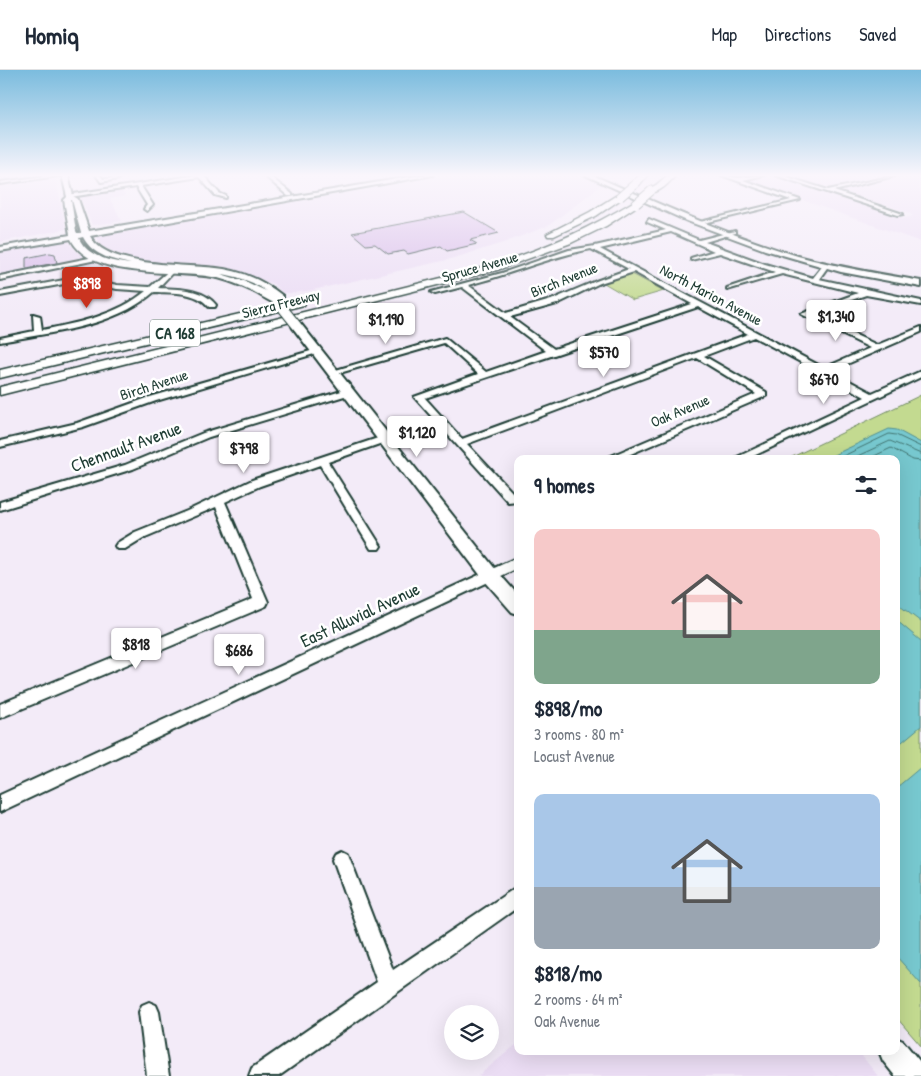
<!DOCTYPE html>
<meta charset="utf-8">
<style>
body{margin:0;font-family:"Patrick Hand",sans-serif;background:#f6f6f7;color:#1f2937;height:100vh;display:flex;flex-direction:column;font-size:19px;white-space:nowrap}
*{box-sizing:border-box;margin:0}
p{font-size:16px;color:#747a83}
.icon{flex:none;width:28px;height:28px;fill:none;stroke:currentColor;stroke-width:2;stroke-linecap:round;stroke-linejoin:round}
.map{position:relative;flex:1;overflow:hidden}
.details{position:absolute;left:514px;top:385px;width:386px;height:600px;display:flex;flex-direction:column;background:#fff;border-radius:10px;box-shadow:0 5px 20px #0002}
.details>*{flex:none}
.buttons{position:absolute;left:444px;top:935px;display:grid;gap:10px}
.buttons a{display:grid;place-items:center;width:55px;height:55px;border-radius:50%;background:#fff;box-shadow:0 5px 20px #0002;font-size:25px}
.price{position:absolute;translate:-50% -42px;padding:0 11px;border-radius:5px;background:#fff;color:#222;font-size:16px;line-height:32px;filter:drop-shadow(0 1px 2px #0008)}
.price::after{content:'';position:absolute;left:50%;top:30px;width:15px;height:11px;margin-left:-8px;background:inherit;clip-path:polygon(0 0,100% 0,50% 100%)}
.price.current{background:#c8321e;color:#fff}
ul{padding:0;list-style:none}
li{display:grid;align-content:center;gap:10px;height:265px;padding:0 20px}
li span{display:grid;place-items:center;height:155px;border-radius:10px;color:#555}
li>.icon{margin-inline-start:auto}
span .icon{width:90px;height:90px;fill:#fffc;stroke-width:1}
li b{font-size:21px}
h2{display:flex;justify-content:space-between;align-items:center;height:60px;padding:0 20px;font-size:21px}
header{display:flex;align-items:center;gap:30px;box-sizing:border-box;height:70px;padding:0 25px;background:#fff;border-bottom:1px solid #e0e1e3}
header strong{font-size:24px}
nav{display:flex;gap:28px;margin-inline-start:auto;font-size:18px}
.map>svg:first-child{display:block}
.built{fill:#ebddf4}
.green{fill:#c3da90;stroke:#718c62}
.water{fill:#77c8cf;stroke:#549091}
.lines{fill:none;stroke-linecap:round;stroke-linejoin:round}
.shore{stroke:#427572;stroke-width:1}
.building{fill:#d7bbe9;stroke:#1f3d34}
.minor-casing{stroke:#1f3d34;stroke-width:4}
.major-casing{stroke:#1f3d34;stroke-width:4}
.highway-casing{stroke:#1f3d34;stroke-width:3}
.minor{fill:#fff;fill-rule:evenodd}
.major{fill:#fff;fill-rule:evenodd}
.highway{fill:#fff;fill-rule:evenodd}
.major-bridge-casing{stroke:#1f3d34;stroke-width:11;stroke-linecap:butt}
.highway-bridge-casing{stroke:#1f3d34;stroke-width:10;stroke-linecap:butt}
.major-bridge{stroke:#fff;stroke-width:9}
.highway-bridge{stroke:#fff;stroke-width:8}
.labels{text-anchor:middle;stroke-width:5;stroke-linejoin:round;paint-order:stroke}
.far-street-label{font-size:15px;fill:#1f3d34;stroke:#fff}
.shield{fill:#fff;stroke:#627771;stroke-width:1}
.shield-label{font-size:16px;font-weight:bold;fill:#1f3d34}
.street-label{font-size:18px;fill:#1f3d34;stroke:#fff}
</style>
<header>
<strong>Homiq</strong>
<nav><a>Map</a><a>Directions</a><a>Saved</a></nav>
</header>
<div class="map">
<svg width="921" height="1006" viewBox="0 0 921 1006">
<rect width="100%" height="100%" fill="#f3ebf8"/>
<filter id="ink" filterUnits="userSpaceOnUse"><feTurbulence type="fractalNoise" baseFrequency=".02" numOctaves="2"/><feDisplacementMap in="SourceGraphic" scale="10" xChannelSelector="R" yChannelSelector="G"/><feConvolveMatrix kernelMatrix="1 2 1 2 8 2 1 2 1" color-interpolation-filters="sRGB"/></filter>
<g filter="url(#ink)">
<path class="built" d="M0 105H55L66 159 0 172Z
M446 105H582L606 115 600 116 548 156 503 173 447 190 313 220 293 223H283L273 214 236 201 201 196 154 193 134 189 108 180 100 174 97 167Z
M783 105H885L830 118Z
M905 105H921V110L918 113 921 126V172L748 111 774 106 894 146 906 148 913 146 908 142 840 121Z
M121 119 125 126 110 129 122 151 92 155 80 126Z
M63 171 69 172 78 183 97 193 0 211V182Z
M517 974 518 981H858L878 1006H478Z"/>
<path class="green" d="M630 204 634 205 664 221 633 230 604 213Z
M921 325V976L896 947V389H788Z"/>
<path class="water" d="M889 359 897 360 921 373V552L896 533V389H825Z
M896 550 921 571V656L896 677Z
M921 697V914L896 886V718Z"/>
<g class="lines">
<path class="shore" d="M837 389 889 364 896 365 921 377
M851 389 890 371 921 384
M868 389 891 378 913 390 921 391"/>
</g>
<path class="building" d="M464 142 499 163 470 170 477 174 447 181 441 176 408 184 404 181 388 184 375 174 366 175 352 163Z
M50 183 55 184 57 193 26 198V188Z"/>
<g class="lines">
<defs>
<path id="minor" d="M54 105H65L0 114V112Z
M96 105H100L103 109 116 108 118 109 101 112Z
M197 105H206L204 106 219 123 226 126V128L215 125 199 107 141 116 153 135 147 141 144 139 147 135 136 117 70 127 67 125Z
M264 105H268L292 124V126H288Z
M721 105 738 108 764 105 743 110 800 130 700 154V152L791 130Z
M775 105H781L828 120 898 105 834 121 903 144 898 145Z
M649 149 699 170 735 161V163L705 172 765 194 813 208 824 194H828L829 195 819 209 921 231V235L866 225 811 244 877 275 921 257V262L831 301 872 323 921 301V307L747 389H733L865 327 754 267 704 286 766 322V326L619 389H604L756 324 697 288 467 374 514 424 518 423V431L508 432 414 327 478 304 444 273 336 304 329 302 445 268 486 302 546 281 462 217 435 224 431 222 502 203 569 180 595 176 666 160 647 152ZM671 162 714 181 691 188V190L720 183 775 202 727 218V220L782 204 858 223 801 244 870 278 824 298 600 179ZM591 179 629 199 596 211 551 230 506 243 468 215C509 205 549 187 591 179ZM634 202 692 234 554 279 510 247 557 234 600 213ZM698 237 748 264 462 369 425 328Z
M99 186 102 188 101 189 0 210V206Z
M171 199 174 201 158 218C178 219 203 218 216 235L215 237H209C197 221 172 223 154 222 113 258 51 262 0 272V268L34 261 33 244 40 246 42 260C78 253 117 245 146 221L117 219 80 211 0 226V222L80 207 117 215 150 217Z
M314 280 321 282 156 331 83 357 0 377V371L77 353 150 327Z
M348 319 353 322 351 324 209 367 133 399 0 440V432L125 395 203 363Z
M384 366 388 367V371L328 392 379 473 381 476 379 479H371L320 395 260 416 225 432 268 532 266 536 0 648V634L253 529 216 437 143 468 125 479H117L115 476 117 473 135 462 187 441 252 410Z
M518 487V498L0 742V725Z
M342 780 348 783 393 900 518 816V837L279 1006H249L252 998 377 912 333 789 336 783Z
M149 932 156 935 159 942 169 1006H147L139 942 142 935Z"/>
<path id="major" d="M62 105H68L73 126 78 129 89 161 421 105H433L90 166C108 200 191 193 224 199 247 203 265 212 283 226V230L277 234C267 231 260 224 250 220 240 215 229 211 218 208 179 199 91 211 71 169L0 181V177L70 165 64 130 67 127ZM71 130H72L81 163H77L76 161ZM83 167C92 185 112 190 131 194 112 192 87 187 79 168ZM221 204C237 206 254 212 266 221L247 212Z
M585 105H592C660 134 727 165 798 186 838 197 880 204 921 211V217L841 202 765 180 687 151Z
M297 253 301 254 496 500 518 525V544L512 542 484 510 293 258 292 256Z
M896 968 903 971 921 993V1006H895L883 991 879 981H896Z"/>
<path id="highway" d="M640 105H648L639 115H633V111Z
M668 105H676C669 113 659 124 648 123V119L656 115Z
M617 125 624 127 596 146 554 166H548L547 164 590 142Z
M633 132 640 134 606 156 571 173 497 200 0 325V317L490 196C541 180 587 160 633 132Z
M300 230 305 233 304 235 0 308V300Z"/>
</defs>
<use href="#minor" class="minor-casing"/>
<use href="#major" class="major-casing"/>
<use href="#highway" class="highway-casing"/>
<use href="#minor" class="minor"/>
<use href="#major" class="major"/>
<use href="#highway" class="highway"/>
<defs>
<path id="major-bridge" d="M277 231 297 256"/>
<path id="highway-bridge" d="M620 127 636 113
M636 134 651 121"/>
</defs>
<use href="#major-bridge" class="major-bridge-casing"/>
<use href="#highway-bridge" class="highway-bridge-casing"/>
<use href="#major-bridge" class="major-bridge"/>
<use href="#highway-bridge" class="highway-bridge"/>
</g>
</g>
<linearGradient id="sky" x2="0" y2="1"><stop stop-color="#7bbcde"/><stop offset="0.43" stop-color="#faf6fc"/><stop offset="1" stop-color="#faf6fc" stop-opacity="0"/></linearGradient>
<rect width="921" height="245" fill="url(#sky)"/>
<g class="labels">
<g class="far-street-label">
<text transform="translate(480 197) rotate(-16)" y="5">Spruce Avenue</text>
<text transform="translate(564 210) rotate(-22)" y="5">Birch Avenue</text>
<text transform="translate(711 225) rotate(28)" y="5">North Marion Avenue</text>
<text transform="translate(281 234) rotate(-14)" y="5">Sierra Freeway</text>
<text transform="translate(154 315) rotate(-18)" y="5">Birch Avenue</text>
<text transform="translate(680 341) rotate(-23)" y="5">Oak Avenue</text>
</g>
<rect class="shield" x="150" y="249.5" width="50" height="27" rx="4"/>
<g class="shield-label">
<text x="175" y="269">CA 168</text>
</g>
<g class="street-label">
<text transform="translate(126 377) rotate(-20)" y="6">Chennault Avenue</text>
<text transform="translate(360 545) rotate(-25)" y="6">East Alluvial Avenue</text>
</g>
</g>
</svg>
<div class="buttons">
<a><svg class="icon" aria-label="layers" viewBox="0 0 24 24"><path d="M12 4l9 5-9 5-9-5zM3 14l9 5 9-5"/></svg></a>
</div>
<b class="price current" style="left:87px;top:239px">$898</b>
<b class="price" style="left:836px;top:272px">$1,340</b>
<b class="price" style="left:386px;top:275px">$1,190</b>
<b class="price" style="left:604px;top:308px">$570</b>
<b class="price" style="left:824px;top:335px">$670</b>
<b class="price" style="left:417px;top:388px">$1,120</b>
<b class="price" style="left:244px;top:404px">$798</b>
<b class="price" style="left:136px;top:600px">$818</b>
<b class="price" style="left:239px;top:606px">$686</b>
<section class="details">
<h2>9 homes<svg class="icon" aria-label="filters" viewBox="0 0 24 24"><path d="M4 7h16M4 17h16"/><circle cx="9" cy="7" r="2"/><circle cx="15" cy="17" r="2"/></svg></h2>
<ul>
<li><span style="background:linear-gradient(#f6c9c9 65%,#7fa58c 0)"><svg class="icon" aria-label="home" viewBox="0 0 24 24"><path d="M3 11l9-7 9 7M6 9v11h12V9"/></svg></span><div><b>$898/mo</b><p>3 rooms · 80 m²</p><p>Locust Avenue</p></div></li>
<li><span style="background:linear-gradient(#a9c7e8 60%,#9aa5b1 0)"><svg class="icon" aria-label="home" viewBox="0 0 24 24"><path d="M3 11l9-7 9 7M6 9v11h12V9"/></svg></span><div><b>$818/mo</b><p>2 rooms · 64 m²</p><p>Oak Avenue</p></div></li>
</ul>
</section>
</div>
